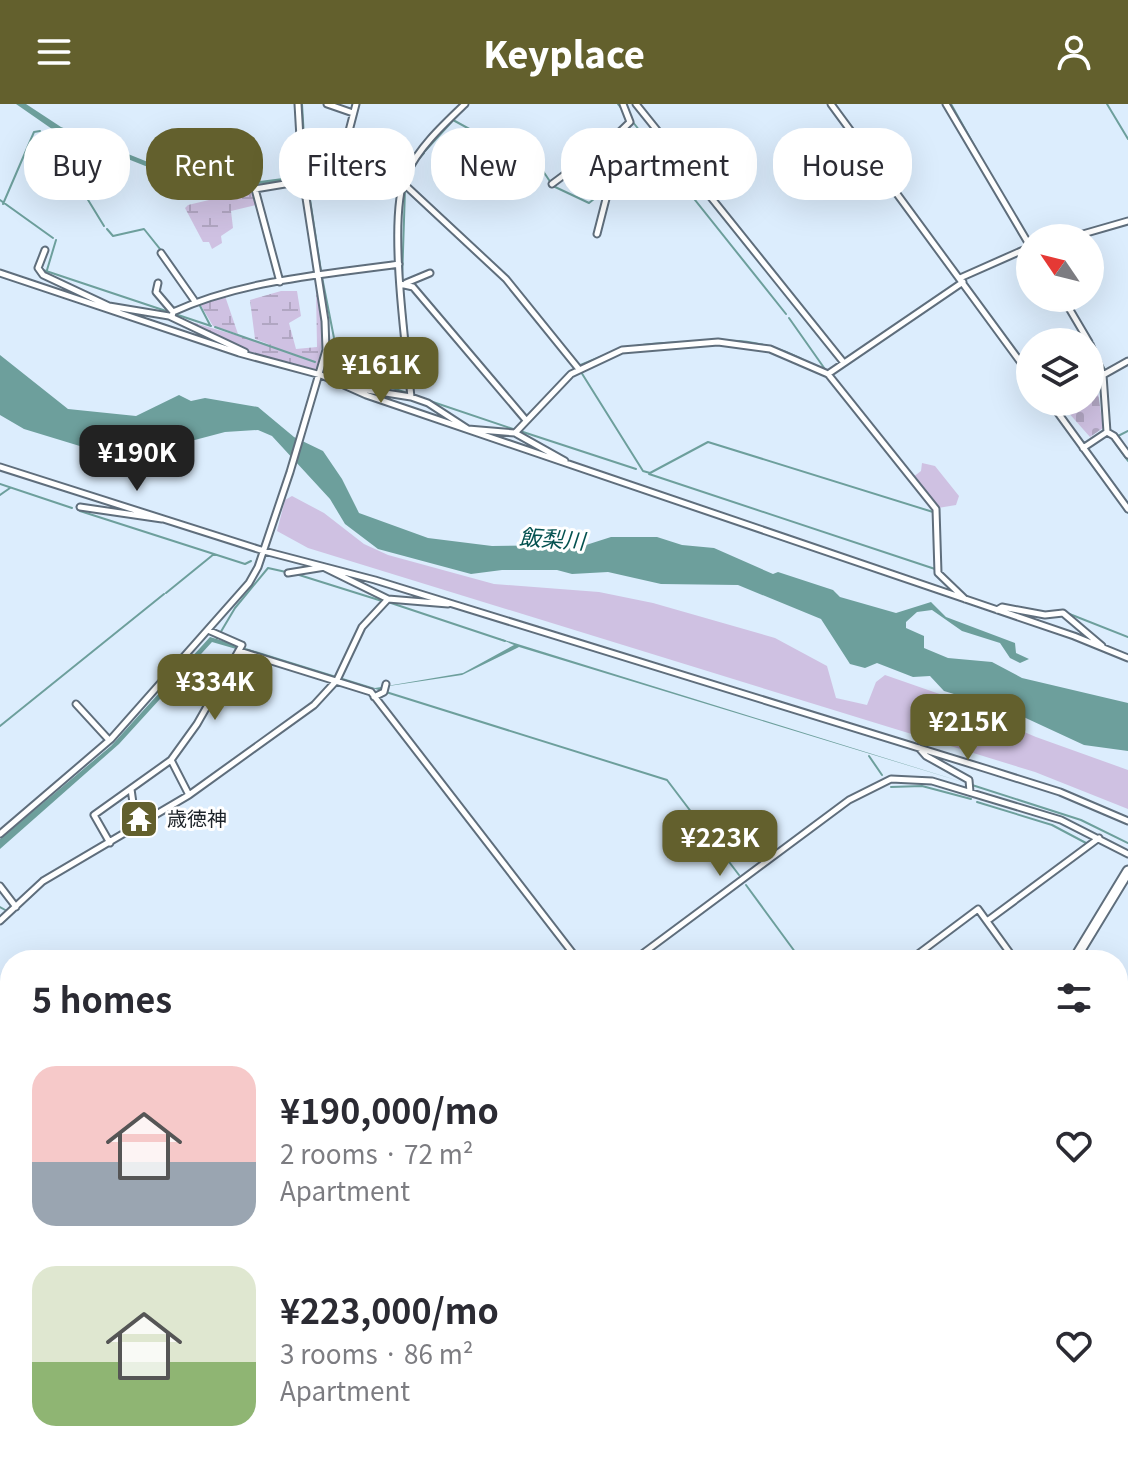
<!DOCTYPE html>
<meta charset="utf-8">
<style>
body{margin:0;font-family:Georgia,"Noto Sans JP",serif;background:#f2f2f3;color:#2b2b33;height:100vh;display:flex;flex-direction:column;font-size:30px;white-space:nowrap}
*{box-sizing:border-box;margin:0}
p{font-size:26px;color:#7c7c81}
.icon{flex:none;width:44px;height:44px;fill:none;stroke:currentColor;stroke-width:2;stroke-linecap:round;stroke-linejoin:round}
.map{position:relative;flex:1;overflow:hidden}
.side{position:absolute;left:0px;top:846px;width:1128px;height:512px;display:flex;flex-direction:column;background:#fff;border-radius:32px 32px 0 0;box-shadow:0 8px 32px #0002}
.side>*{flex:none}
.top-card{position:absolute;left:24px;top:24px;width:1080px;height:72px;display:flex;gap:16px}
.needle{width:52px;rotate:305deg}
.fabs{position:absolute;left:1016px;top:120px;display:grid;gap:16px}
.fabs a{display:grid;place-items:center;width:88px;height:88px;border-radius:50%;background:#fff;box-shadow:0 8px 32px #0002;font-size:40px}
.price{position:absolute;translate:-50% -68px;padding:0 18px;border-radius:16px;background:#63602d;color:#fff;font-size:26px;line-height:52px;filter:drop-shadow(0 2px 4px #0008)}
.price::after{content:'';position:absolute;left:50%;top:48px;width:24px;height:18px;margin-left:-12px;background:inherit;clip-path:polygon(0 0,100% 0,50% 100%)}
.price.selected{background:#222;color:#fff}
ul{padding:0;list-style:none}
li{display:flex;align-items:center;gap:24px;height:200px;padding:0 32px}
li span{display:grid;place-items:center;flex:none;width:224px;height:160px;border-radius:24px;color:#555}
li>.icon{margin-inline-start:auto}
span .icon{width:96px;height:96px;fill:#fffc;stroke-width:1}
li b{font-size:34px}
h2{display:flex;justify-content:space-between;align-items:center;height:96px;padding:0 32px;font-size:34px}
.chip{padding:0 28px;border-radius:32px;background:#fff;box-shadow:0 8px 32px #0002;font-size:28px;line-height:72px}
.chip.selected{background:#63602d;color:#fff}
header{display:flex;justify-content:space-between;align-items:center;height:104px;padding:0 32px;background:#63602d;color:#fff;font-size:36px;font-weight:800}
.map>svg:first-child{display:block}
.green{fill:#cfc1e2}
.wetland{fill:url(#wetland-marsh)}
.cemetery{fill:url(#cemetery-stones)}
.water{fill:#6d9f9c}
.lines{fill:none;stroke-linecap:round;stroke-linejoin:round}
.stream{stroke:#6d9f9c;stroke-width:2}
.minor-casing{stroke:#5f6e7c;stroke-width:9}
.trunk-casing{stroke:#5f6e7c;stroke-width:13}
.minor{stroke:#fff;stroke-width:5}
.trunk{stroke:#fff;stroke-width:9}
.labels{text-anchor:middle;stroke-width:6;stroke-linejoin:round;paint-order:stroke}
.poi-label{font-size:20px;fill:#1c2228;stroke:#fff;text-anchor:start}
.water-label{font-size:22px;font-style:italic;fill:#055250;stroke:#fff}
</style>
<header><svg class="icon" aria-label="menu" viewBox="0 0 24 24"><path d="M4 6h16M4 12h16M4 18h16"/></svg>Keyplace<svg class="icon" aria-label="person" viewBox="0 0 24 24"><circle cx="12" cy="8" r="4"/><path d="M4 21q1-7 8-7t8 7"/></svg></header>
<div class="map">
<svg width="1128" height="1358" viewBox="0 0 1128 1358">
<defs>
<pattern id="wetland-marsh" width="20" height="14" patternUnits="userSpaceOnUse" patternTransform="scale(2)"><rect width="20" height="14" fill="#cfc1e2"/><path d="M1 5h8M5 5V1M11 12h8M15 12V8" fill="none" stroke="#b1a6c2"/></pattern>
<pattern id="cemetery-stones" width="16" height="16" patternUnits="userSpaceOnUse" patternTransform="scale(2)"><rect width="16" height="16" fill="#cfc1e2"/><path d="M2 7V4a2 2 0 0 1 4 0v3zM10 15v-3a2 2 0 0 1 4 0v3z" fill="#b1a6c2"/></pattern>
</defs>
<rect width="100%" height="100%" fill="#dcedfd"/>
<path class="green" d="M922 359 935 362 959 392 956 401 938 404 913 373 921 367Z
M292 392 324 409 364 440 388 451 494 480 599 488 653 499 775 534 827 562 836 594 867 601 876 578 885 571 974 602 987 612 1036 633 1128 666V705L1035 668 308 444 277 427 285 396Z"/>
<path class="wetland" d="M251 86 256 101 231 107 233 124 221 132 222 139 212 145 209 138H203L185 104 188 101Z
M316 185 323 229 318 266 250 248 181 215 287 246 315 258 255 235 250 196 281 187H297L301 212 289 219 296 245 317 243Z
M225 192 238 230 213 222 199 198Z"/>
<path class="cemetery" d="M1098 288 1103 324 1090 333 1059 298H1070L1075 303 1090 298V291Z"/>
<path class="water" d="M16 0H26L61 23 205 81 222 82 306 71 399 83 310 74 206 86 52 25Z
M0 251 68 305 136 312 179 291 191 297 205 294 258 303 294 333 323 347 342 375 359 409 428 434 492 442 586 441 611 433H657L682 441 714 444 773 470 778 468 833 486 840 493 896 509 931 498 946 513 1015 539 1016 549 1029 555 1020 559 1010 554 1000 539 962 527 932 506 917 508 906 518V524L924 532V544L948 554 992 558 1022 574 1128 599V647L1084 641 1013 608 944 587 930 572 913 573 877 559 865 564 850 560 821 515 738 481 661 480 608 468 572 470 557 466H502L471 470 378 445 345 420 330 395 272 332 258 326 225 328 153 347 106 350 24 325 0 311Z
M210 533 375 584 463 569 514 541 498 534 969 680 519 543 462 571 389 582 382 587 212 538 119 640 0 745V735L111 642Z"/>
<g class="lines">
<path class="stream" d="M302 0 306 67
M618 0 623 6
M951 0 979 50
M1107 0 1128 35
M453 16 541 64 553 82 589 99 615 78
M632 17 786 210
M49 32 104 122
M425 47 468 0
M414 60 424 49
M625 71 656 47
M307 76 321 167
M405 85 450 126
M405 85 402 178 413 291
M0 96 53 134
M3 100 34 28 40 27
M107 125 113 132 144 125 176 165
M43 166 169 208
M47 166 56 136
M178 168 185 179
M322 173 334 234 331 263 410 290
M502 174 511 185
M198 198 210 221
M1070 202 1105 266
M175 210 211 222
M789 214 827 268
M215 223 315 258
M631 243C653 238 672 239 694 238 737 234 772 237 811 260
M578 262 605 251
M581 268 643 367 650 369 708 338 933 408
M427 296 513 325
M1108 313 1110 323
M520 327 636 365
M1110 332 1128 357
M1118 332 1128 327
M649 370 935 465
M1099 370 1128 409
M0 380 72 404
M0 391 10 384
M80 407 245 460 251 457
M938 407 940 441
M296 470 382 497
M166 489 214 450
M388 498 505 537
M1067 509 1128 533
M216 536 235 504 268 464 286 468
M386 588 667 676 739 771
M0 622 164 490
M869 652 882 671
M972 681 1081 716 1128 739
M891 683 922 682 971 695
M977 698 1052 721 1086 739
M746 781 801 856
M0 803 7 807
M0 1022 10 1028
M1118 1285 1128 1298
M549 1348 566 1358"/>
<defs>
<path id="minor" d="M327 0 353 9
M636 0 844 259
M831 0 1030 271
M946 0 1030 142
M302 68 404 80 506 175 578 264
M337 73 356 0
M552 80 603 42
M597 130 607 91 623 74 603 44 630 18 623 0
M1069 134 1128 117
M45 146 38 164 43 171 109 202 169 212 245 248
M161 149 194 196
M0 169 239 249 321 271 366 291 1074 532 1128 554
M960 174 1030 143
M280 178 255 85 303 77
M158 179 156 188 173 208
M406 179 430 169
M400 180 413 183 525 315
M1063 194 1089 238
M172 213 173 208C243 176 323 171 399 160
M828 270 963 178
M1103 271 1128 257
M354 284 411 293 428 299 468 325 515 329 565 357
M411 293C406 244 387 111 406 71 419 43 443 21 465 0
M1050 298 1128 405
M1107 328 1114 332 1128 351
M515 329 571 270 622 246 718 238 770 245 828 270 936 405 938 469 965 495
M1083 344 1107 328 1103 271 1090 240
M0 363 264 447 375 476 987 665 1060 688 1128 717
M80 403 162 415
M325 464 388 495
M288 469 325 463
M997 506 1002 503 1045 511 1063 509 1102 542
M239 547 371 588 578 856
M221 577 242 594
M374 593 384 588 386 580
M76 600 109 636
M919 644 926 652 969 676 970 688
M131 685 133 699 145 719
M189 691 171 656 197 620 242 541 210 527
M0 730 111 635 249 479 258 463 290 368 326 246 325 217 302 68 298 0
M110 739 94 711 171 656
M0 782 16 803
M0 817 43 777 189 691 314 601 337 576 362 523 388 495 448 500
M987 817 1099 734
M921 848 927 856
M634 856 849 696 891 675 932 677 1061 716 1128 750
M910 856 978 805 1015 856
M0 901 10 907
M1118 993 1128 1007
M3 1025 4 1024
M1118 1106 1128 1099
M1118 1118 1128 1141
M1118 1303H1128
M1118 1336 1128 1340
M488 1348 501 1358
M804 1348 829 1357 886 1348
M924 1348 927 1358
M0 1352 13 1358
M230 1352 233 1358
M55 1358 58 1348
M109 1358H163
M204 1358 207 1348
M473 1358 479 1348
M656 1358 663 1348
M663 1358 698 1351"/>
<path id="trunk" d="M1074 856 1128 767
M708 1358 715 1348"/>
</defs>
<use href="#minor" class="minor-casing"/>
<use href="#trunk" class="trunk-casing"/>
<use href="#minor" class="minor"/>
<use href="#trunk" class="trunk"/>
</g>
<defs>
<symbol id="temple-square" viewBox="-11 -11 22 22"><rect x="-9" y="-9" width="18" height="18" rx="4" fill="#63602d" stroke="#fff"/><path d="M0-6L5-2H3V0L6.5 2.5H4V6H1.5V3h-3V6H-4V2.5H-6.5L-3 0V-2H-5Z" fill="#fff"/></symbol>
</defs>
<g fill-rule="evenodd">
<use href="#temple-square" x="117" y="693" width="44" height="44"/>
</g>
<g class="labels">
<g class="poi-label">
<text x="167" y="722">歳徳神</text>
</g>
<g class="water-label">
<text transform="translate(552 435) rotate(4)" y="8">飯梨川</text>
</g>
</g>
</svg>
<div class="fabs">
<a><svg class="needle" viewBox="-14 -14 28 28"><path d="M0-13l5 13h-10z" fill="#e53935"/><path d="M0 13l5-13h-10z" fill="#7c7c81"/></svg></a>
<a><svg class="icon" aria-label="layers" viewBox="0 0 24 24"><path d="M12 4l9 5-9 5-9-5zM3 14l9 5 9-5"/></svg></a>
</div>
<b class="price" style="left:381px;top:301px">¥161K</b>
<b class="price selected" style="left:137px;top:389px">¥190K</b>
<b class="price" style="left:215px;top:618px">¥334K</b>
<b class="price" style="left:968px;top:658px">¥215K</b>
<b class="price" style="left:720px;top:774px">¥223K</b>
<div class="top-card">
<a class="chip">Buy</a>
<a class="chip selected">Rent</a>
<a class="chip">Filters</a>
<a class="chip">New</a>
<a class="chip">Apartment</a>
<a class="chip">House</a>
</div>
<section class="side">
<h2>5 homes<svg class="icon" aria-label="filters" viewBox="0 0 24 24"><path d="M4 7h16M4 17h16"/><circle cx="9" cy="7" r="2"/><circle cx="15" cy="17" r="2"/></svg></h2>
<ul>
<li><span style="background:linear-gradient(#f6c9c9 60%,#9aa5b1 0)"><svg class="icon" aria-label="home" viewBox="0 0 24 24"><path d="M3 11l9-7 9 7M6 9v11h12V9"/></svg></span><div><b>¥190,000/mo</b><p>2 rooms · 72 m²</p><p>Apartment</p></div><svg class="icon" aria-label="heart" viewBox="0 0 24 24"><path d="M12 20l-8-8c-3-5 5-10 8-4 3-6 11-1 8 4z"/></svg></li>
<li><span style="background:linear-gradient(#dfe7d0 60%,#8fb573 0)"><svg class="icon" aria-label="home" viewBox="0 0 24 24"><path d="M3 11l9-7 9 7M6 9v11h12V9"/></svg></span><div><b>¥223,000/mo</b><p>3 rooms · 86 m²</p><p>Apartment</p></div><svg class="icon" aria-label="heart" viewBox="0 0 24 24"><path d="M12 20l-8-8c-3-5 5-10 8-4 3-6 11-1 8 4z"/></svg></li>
</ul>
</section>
</div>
